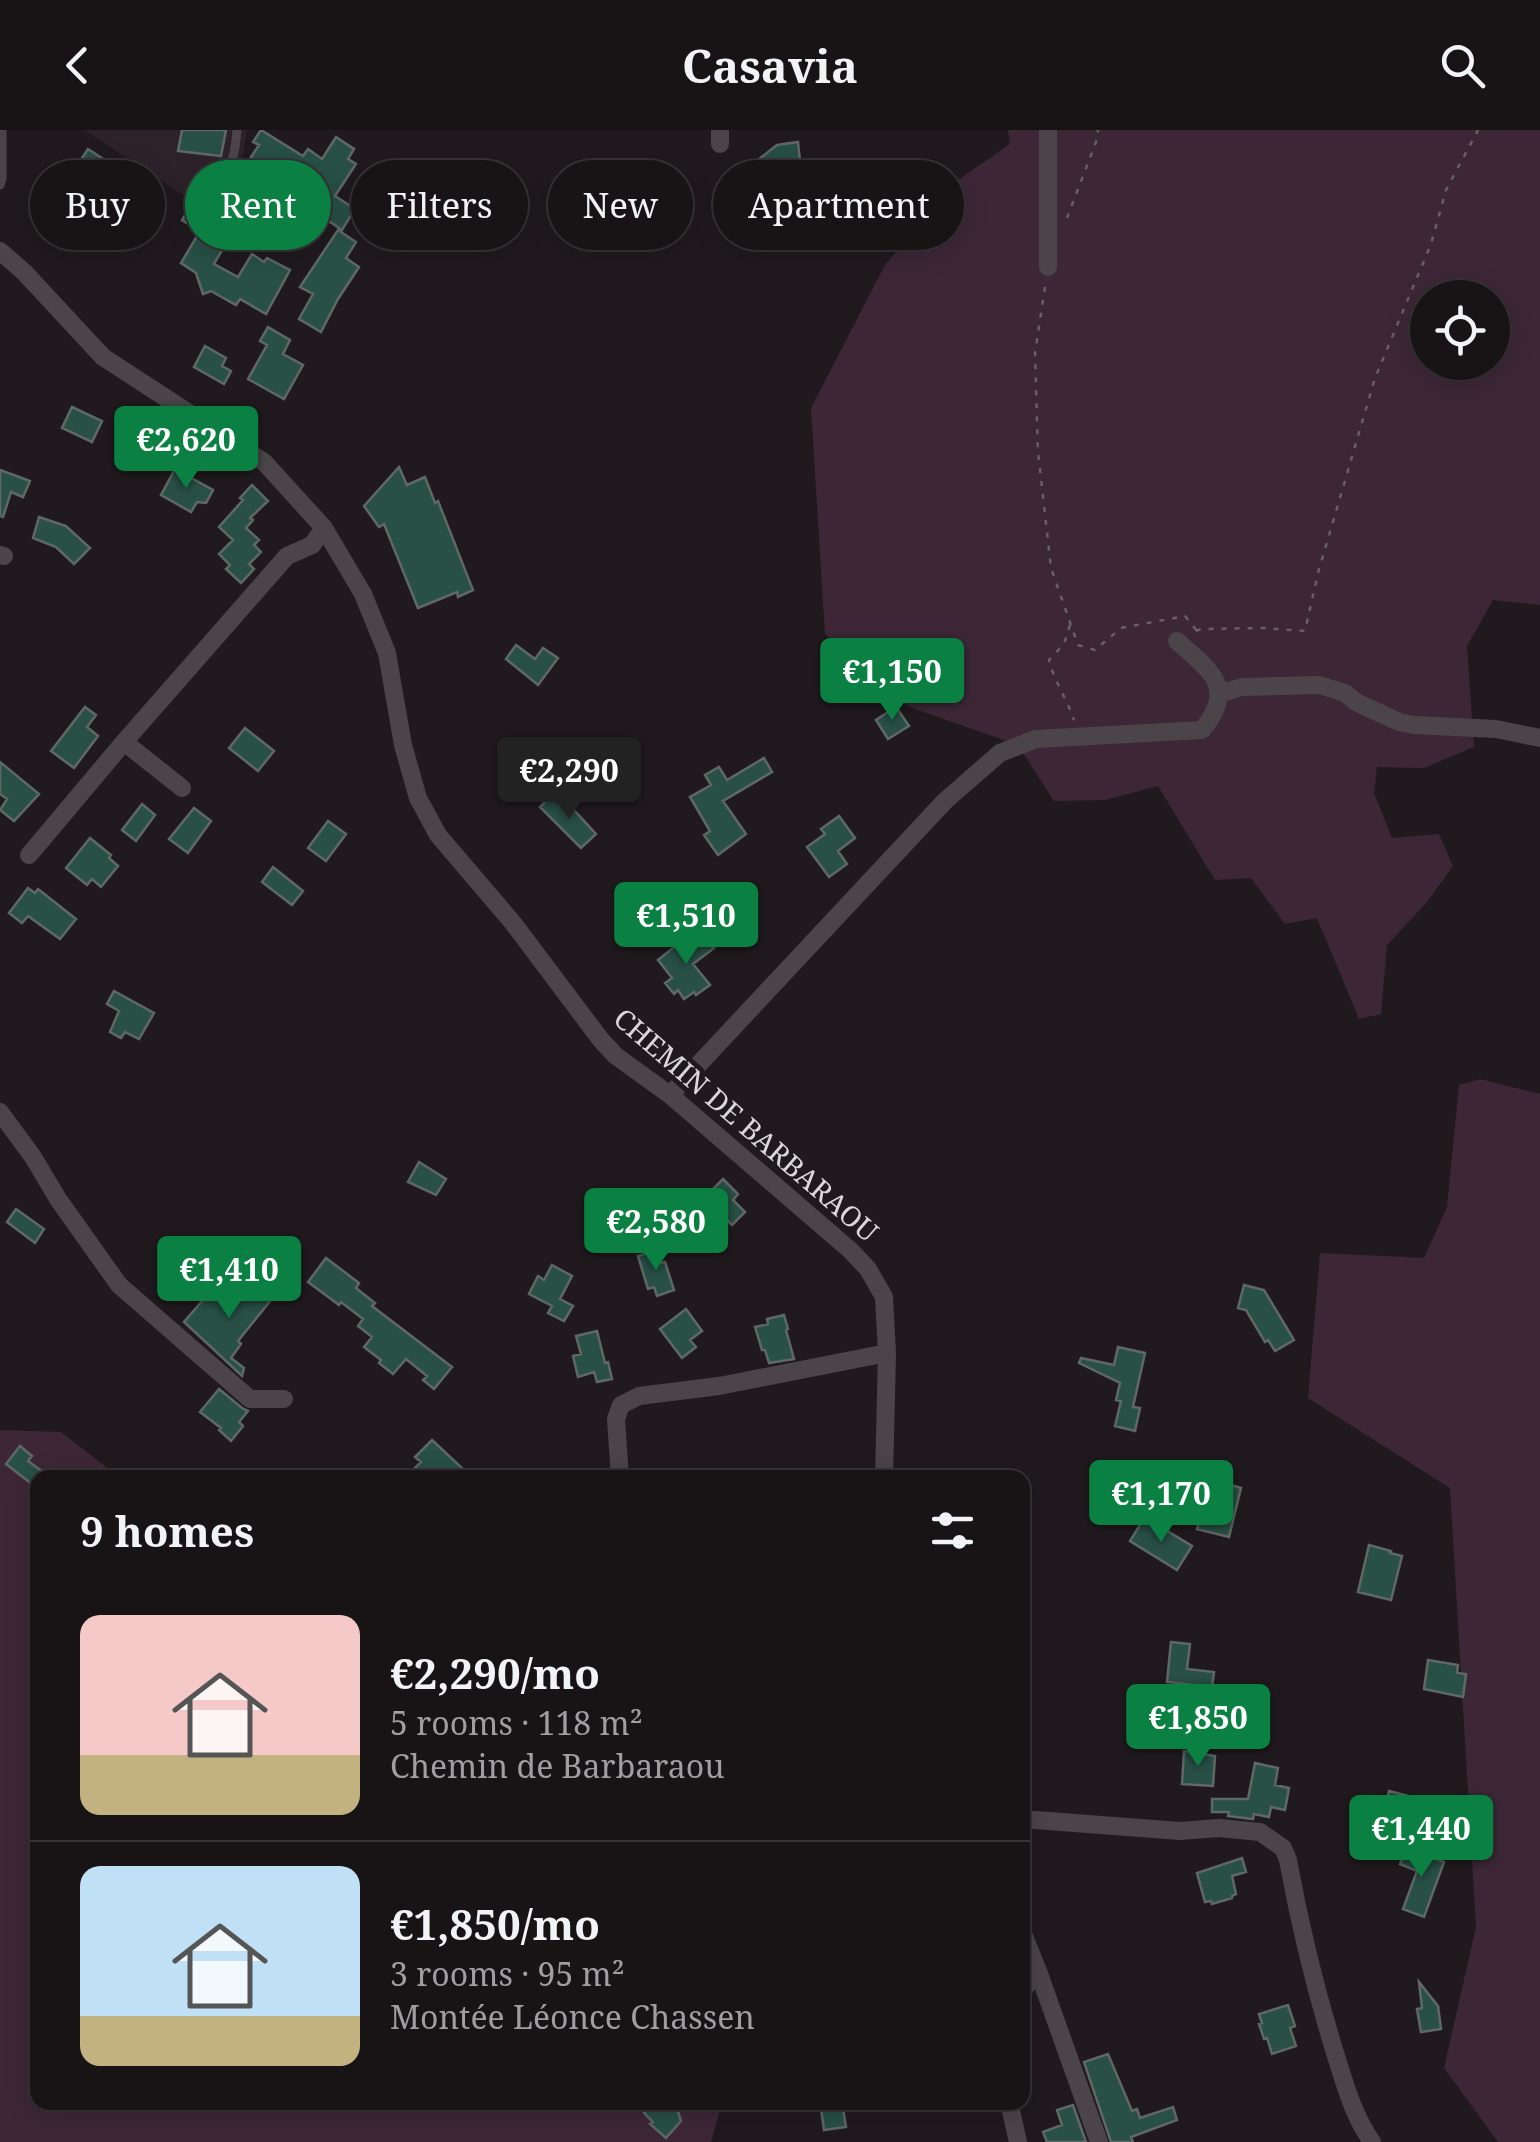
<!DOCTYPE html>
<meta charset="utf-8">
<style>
body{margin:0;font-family:"Noto Serif",serif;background:#252123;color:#f1f3f6;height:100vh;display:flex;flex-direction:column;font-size:38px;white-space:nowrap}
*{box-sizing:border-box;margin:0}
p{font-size:32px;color:#9f9ea1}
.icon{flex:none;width:55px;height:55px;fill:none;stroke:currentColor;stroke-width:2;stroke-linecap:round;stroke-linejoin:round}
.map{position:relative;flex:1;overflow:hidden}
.panel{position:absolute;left:30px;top:1340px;width:1000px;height:640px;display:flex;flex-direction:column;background:#181416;border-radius:20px;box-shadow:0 5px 25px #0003,0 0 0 2px #363335}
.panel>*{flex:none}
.guide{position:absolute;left:30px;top:30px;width:1000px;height:90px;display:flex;gap:20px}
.fabs{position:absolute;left:1410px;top:150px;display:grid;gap:20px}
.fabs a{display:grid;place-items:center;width:100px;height:100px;border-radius:50%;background:#181416;box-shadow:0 5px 25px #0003,0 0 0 2px #363335;font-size:50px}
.price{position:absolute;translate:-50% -85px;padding:0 22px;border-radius:10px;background:#0b8043;color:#fff;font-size:32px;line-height:65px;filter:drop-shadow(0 2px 5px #0008)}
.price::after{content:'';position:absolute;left:50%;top:60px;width:30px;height:22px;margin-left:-15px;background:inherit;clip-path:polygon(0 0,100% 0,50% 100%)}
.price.current{background:#222;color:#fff}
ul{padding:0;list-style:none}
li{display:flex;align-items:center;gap:30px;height:250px;padding:0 50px}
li+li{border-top:2px solid #363335}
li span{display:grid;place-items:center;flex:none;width:280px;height:200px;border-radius:20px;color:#555}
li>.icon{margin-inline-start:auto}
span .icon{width:120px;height:120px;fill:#fffc;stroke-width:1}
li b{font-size:42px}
h2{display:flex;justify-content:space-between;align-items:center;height:120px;padding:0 50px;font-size:42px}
.pill{padding:0 35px;border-radius:45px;background:#181416;box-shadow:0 5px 25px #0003,0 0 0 2px #363335;font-size:35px;line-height:90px}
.pill.current{background:#0b8043;color:#fff}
header{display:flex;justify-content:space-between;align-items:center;height:130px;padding:0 50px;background:#181416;font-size:45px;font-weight:700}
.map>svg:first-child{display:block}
.built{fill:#2d222a}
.green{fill:#3d2737;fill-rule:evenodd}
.building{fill:#285046;stroke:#5f6865;stroke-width:2.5}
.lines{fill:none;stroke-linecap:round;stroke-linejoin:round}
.path{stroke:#666164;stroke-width:2.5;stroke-dasharray:5 8;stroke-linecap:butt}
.service{stroke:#4b4549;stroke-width:9}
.minor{stroke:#4b4549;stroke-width:18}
.labels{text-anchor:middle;stroke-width:10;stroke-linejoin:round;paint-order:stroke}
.street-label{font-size:28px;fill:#dbd7da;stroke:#201a1e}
</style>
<header><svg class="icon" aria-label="back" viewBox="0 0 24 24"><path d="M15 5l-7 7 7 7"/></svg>Casavia<svg class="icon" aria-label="search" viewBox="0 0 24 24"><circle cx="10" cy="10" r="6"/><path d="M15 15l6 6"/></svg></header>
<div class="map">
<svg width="1540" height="2012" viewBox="0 0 1540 2012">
<rect width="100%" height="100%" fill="#201a1e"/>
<path class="built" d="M84 0H247L231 98 200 76Z"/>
<path class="green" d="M1008 0H1540V475L1493 470 1467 516 1474 617 1424 638 1377 637 1374 663 1392 708 1439 704 1453 736 1427 772 1387 815 1381 884 1359 889 1317 788 1285 794 1251 748 1215 750 1158 656 1105 670 1054 671 1018 615 907 576 825 504 811 278 885 135 952 54 1010 14ZM1428 168H1492V232H1428Z
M1480 949 1540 964V2012H1498L1444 1938 1476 1797 1450 1358 1308 1268 1320 1123 1424 1128 1447 1077 1459 955Z
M0 1300 61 1302 119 1347 38 1348V1972L722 1973 711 2012H0Z"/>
<path class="building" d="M182 0H226L221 26 178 21Z
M261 0 303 26 308 19 322 29 336 7 354 19 348 29 356 34 335 66 355 79 342 100 302 73 307 64 251 27 259 15 253 12Z
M798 12 800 31 791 32 801 46 780 62 767 45 756 53 745 40 777 15Z
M88 19 108 32 91 58 71 45Z
M586 41 618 66 587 104 581 95 576 100 564 88 578 73 568 64Z
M54 72 95 96 81 119 53 102 56 98 44 91Z
M192 74 210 84 212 82 211 87 233 101 214 134 238 147 252 124 264 132 267 128 290 140 266 184 240 169 236 175 211 161 203 164 196 143 181 133 200 101 182 90Z
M338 100 356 112 346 128 359 137 338 169 321 202 299 189 313 164 300 157Z
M268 197 290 210 283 224 303 235 284 269 248 249 267 215 260 211Z
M205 216 226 228 222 236 231 241 224 254 194 237Z
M72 277 102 291 92 312 62 298Z
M399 337 407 355 425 347 435 373 438 371 473 460 458 467 457 462 418 478 384 394 379 397 364 376Z
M175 339 213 360 206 373 197 372 191 382 161 365Z
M0 340 30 351 23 367 11 362 3 387 0 386Z
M252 355 268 371 250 388 253 390 246 398 259 410 254 415 261 422 249 434 254 439 241 453 226 439 230 435 219 424 233 410 219 397 243 370 240 368Z
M39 387 66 396 90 418 74 434 56 417 33 408Z
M516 515 535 529 543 518 558 528 538 555 506 529Z
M85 577 96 585 87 597 98 606 74 638 51 621Z
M896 577 909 596 888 609 876 590Z
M245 598 274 621 258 641 229 618Z
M764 628 772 642 723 671 746 704 718 725 704 705 710 701 690 667 711 655 705 645 719 637 727 650Z
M0 632 39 664 14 691 0 680 7 669 0 664Z
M557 667 572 683 574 680 596 704 581 718 540 677 549 668 553 671Z
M142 674 155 685 136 711 122 700Z
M194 678 211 691 188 723 169 709Z
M839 686 855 708 838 721 847 734 829 747 807 717 825 704 821 699Z
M328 691 346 704 326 731 308 718Z
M90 708 111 725 109 728 118 736 101 757 92 749 87 755 66 738Z
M273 737 303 761 292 775 262 752Z
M28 758 35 763 38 759 76 789 60 809 28 786 22 793 9 783Z
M703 804 714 818 693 834 710 855 696 865 694 862 684 869 678 860 674 864 665 853 672 848 658 830 678 814 683 820Z
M114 861 154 883 139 909 125 902 121 908 110 902 119 881 107 874Z
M419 1032 446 1049 436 1065 408 1052Z
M723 1049 738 1064 733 1070 745 1082 732 1095 704 1068Z
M16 1079 44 1099 35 1113 7 1092Z
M657 1120 660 1133 665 1132 674 1160 657 1166 654 1157 648 1159 638 1126Z
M326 1128 359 1153 356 1158 375 1173 372 1176 452 1237 434 1259 423 1250 427 1246 406 1229 393 1244 379 1233 381 1230 364 1217 372 1207 358 1196 363 1189 341 1172 339 1175 308 1152Z
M552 1135 572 1146 560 1169 573 1176 564 1191 548 1183 552 1176 529 1164 538 1146 544 1150Z
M255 1150 275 1165 238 1211 241 1214 231 1228 244 1238 242 1246 184 1192 210 1162 231 1180Z
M1244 1155 1264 1160 1294 1210 1275 1221 1268 1210 1265 1212 1246 1180 1238 1178Z
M686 1179 702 1201 690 1210 696 1217 682 1228 660 1199Z
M784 1185 788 1199 786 1200 794 1229 769 1233 765 1220H762L755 1197 768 1194 767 1189Z
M597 1201 605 1233 608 1232 612 1249 597 1252 594 1242 578 1247 573 1226 581 1224 576 1206Z
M1118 1217 1145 1223 1133 1277 1140 1278 1135 1301 1115 1296 1121 1271 1116 1270 1120 1253 1079 1233 1081 1228 1114 1235Z
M219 1259 242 1278 248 1281 239 1292 243 1296 231 1311 219 1300 221 1298 200 1282Z
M432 1310 462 1338 453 1348H421L413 1340 421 1332 415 1327Z
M20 1316 32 1326 28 1331 43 1342 33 1355 6 1334Z
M1216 1351 1241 1358 1229 1407 1197 1399 1203 1374 1210 1375Z
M1143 1390 1162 1402 1164 1399 1192 1416 1177 1440 1130 1411Z
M1369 1415 1391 1421 1390 1423 1402 1426 1391 1470 1358 1462Z
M1171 1512 1190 1514 1187 1539 1214 1542 1212 1557 1167 1552Z
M1428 1530 1458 1535 1457 1543 1466 1544 1463 1567 1424 1559Z
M1184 1621 1215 1626 1213 1656 1182 1654Z
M1255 1633 1278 1638 1275 1655 1289 1658 1285 1680 1271 1677 1269 1687 1254 1684 1253 1689 1228 1686 1229 1682H1212V1669H1248Z
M1389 1661 1416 1668 1413 1683 1401 1681 1396 1706 1379 1702Z
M1406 1718 1444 1732 1424 1787 1403 1779 1417 1741 1400 1734Z
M1242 1728 1246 1742 1232 1746 1236 1764 1232 1766V1768L1212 1774 1211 1771 1205 1772 1197 1743Z
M1419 1852 1438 1876 1441 1899 1421 1902 1417 1879 1422 1878Z
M1288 1875 1295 1896 1290 1898 1296 1916 1272 1924 1267 1908 1264 1909 1259 1894 1262 1893 1259 1884Z
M1108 1924 1132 1981 1137 1979 1140 1988 1173 1977 1177 1990 1131 2007 1133 2012H1111L1084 1932Z
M654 1972H675L681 1991 666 2008 650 1994 653 1992 644 1983Z
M820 1972H842L846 1997 824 2000Z
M1073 1975 1086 2012H1047L1043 2002 1062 1995 1057 1980Z"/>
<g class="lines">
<path class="path" d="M1067 88 1096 12 1098 0
M1045 157 1035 223 1038 322 1051 438 1078 515 1095 520 1121 498 1185 486 1197 501
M1070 495 1064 514 1049 530C1054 551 1067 569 1074 590
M1196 501 1201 499 1262 498 1305 501 1318 443 1375 248 1431 114 1446 60 1478 0"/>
<path class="service" d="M218 44C236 35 235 17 237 0
M0 55 2 49V0"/>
<path class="minor" d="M720 0V14
M0 121 24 142 103 227 264 332 324 398 363 464 387 523 403 615 418 668 438 705 513 793 601 910 616 926 670 965 850 1120 868 1139 884 1167 887 1223 884 1348
M1048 137V0
M0 425 4 426
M1219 564 1242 557 1319 555 1345 563 1356 572 1399 592 1414 595 1496 599 1540 608
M124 612 182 658
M29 725 124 612 287 426 312 415 324 398
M670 965 945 671 1000 623 1036 609 1202 600C1238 557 1209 540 1177 511
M0 982 33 1027 58 1069 119 1155 250 1269H284
M620 1348 616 1289 621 1275 639 1266 719 1256 887 1223
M1022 1689 1180 1701 1219 1698 1260 1702 1283 1718 1288 1730C1300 1796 1316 1862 1336 1926 1345 1955 1354 1987 1372 2012
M1022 1801 1038 1841 1022 1861
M1038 1841 1099 2012
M1009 1972 1018 2012"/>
</g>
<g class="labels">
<g class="street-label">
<text transform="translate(746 995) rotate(41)" y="10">CHEMIN DE BARBARAOU</text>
</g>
</g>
</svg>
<div class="fabs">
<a><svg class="icon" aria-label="locate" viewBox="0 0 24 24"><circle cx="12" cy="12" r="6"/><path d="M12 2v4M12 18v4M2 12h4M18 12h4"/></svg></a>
</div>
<b class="price" style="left:186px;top:361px">€2,620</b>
<b class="price" style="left:892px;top:593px">€1,150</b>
<b class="price current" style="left:569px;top:692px">€2,290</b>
<b class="price" style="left:686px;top:837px">€1,510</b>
<b class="price" style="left:656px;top:1143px">€2,580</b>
<b class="price" style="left:229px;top:1191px">€1,410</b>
<b class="price" style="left:1161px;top:1415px">€1,170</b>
<b class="price" style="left:1198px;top:1639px">€1,850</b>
<b class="price" style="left:1421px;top:1750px">€1,440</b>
<div class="guide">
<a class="pill">Buy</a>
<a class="pill current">Rent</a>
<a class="pill">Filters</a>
<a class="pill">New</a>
<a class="pill">Apartment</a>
</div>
<section class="panel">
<h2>9 homes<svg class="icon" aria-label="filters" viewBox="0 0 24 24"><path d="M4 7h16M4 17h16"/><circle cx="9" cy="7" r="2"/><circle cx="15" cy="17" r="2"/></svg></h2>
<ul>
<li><span style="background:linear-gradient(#f6c9c9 70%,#c2b280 0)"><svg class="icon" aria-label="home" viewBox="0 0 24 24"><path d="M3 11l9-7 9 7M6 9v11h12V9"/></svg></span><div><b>€2,290/mo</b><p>5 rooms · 118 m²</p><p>Chemin de Barbaraou</p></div></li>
<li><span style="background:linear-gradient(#bfe0f5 75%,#c2b280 0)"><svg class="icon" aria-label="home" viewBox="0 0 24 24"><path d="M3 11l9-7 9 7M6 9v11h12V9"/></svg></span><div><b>€1,850/mo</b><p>3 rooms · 95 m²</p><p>Montée Léonce Chassen</p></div></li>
</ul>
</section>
</div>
